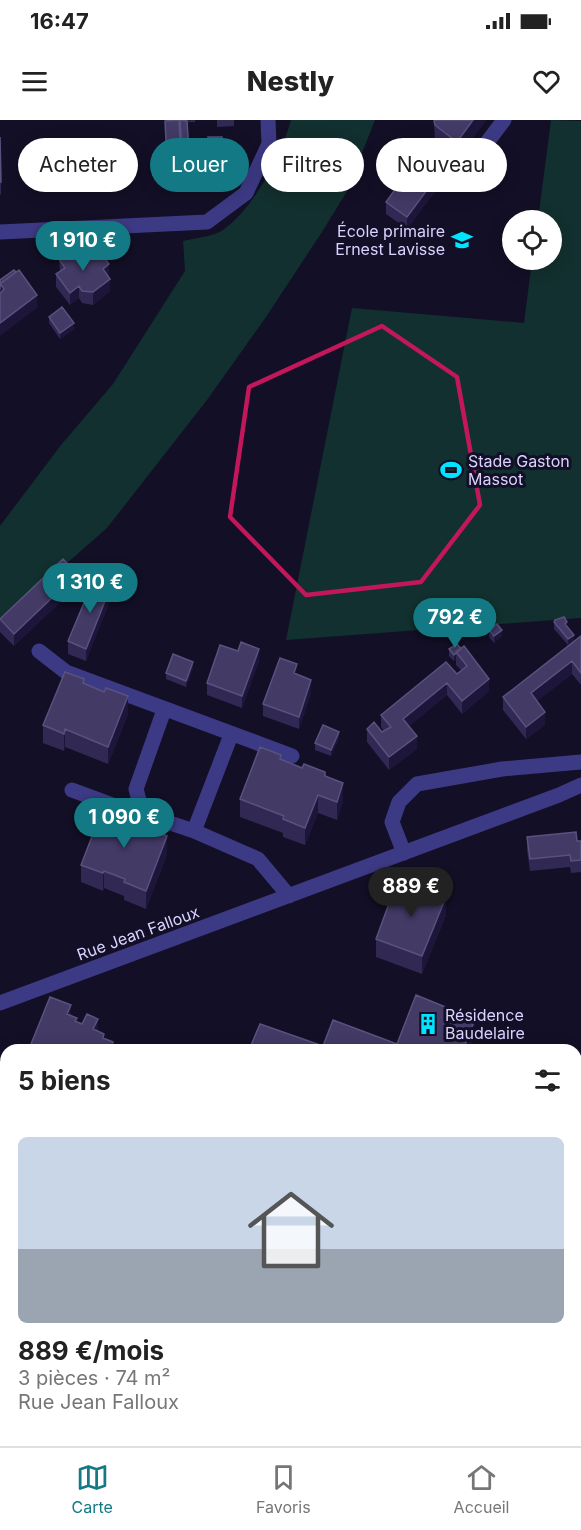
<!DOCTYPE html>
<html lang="fr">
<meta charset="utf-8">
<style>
body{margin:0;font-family:Inter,sans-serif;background:#f2f2f2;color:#222;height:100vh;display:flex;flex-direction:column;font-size:22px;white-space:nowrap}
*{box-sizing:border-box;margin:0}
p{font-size:20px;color:#767676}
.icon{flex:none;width:33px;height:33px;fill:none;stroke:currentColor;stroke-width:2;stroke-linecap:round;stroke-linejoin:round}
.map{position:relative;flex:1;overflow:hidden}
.drawer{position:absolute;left:0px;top:924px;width:582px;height:402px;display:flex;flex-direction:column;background:#fff;border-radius:18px 18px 0 0;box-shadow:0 3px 15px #0003}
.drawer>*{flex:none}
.banner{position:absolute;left:18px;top:18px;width:546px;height:54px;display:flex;gap:12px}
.controls{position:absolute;left:502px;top:90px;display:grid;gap:12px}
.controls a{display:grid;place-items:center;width:60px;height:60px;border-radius:50%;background:#fff;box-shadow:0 3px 15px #0003;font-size:30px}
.price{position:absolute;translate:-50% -51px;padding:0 14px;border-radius:21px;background:#137a85;color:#fff;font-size:20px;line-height:39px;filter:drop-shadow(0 2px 3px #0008)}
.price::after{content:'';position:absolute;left:50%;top:36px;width:18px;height:14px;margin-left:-9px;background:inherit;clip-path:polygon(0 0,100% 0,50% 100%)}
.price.selected{background:#222;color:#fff}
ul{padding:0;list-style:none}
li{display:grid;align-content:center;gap:12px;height:318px;padding:0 18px}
li span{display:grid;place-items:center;height:186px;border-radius:9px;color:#555}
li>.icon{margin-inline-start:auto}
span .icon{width:108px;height:108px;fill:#fffc;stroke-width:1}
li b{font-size:26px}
h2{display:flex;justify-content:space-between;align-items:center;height:72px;padding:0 18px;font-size:26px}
.tag{padding:0 21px;border-radius:27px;background:#fff;box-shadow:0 3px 15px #0003;font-size:21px;line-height:54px}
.tag.selected{background:#137a85;color:#fff}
.status{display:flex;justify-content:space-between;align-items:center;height:42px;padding:0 30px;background:#fff;direction:ltr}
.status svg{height:16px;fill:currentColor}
header{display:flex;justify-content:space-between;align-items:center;height:78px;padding:0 18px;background:#fff;font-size:27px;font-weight:800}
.dock{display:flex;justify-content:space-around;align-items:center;height:84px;border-top:2px solid #e0e0e0;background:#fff;font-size:16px;color:#767676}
.dock a{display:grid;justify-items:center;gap:3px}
.dock .selected{color:#137a85}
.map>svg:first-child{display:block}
.green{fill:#12302f}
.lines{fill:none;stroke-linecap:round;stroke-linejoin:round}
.minor{stroke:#3d3a85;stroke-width:15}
.wall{fill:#312854}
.shaded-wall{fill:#1d163a}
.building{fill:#433a66;stroke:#5a527e;stroke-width:1.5}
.marked{fill:none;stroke:#c2185b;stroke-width:4.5;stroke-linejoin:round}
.labels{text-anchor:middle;stroke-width:6;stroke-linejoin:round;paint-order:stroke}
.poi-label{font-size:16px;fill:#d9d4ff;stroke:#130f26;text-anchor:start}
.street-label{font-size:16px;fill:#d9d4ff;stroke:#130f26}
</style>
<div class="status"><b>16:47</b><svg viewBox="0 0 49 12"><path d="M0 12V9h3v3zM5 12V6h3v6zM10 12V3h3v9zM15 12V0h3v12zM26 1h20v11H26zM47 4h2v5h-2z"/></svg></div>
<header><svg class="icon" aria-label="menu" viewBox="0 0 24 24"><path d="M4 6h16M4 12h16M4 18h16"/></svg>Nestly<svg class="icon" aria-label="heart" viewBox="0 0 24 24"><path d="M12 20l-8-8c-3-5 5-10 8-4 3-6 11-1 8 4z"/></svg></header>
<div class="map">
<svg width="581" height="1326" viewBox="0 0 581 1326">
<rect width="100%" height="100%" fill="#130f26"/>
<path class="green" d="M291 0H375L346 73 322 112 266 197 207 280 107 408 0 502V406L61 325 113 264 185 151 183 121C194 118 213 117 223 110 254 88 281 36 291 0Z
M551 0 581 1V498L286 520 352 188 524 203 532 140H552V100H538Z"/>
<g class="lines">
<path class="minor" d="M473 41 504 0
M0 112 207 102 246 73 269 24 268 0
M39 531 66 552 292 636
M164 590 136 669 140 684 149 696 194 711 258 739 289 776
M72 670 126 690 140 684
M194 711 231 615
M404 733 392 702 399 682 417 664 502 649 581 642
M0 883 559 675 581 665
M0 982 6 984
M576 1033 581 1032
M0 1233 6 1231
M224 1326 242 1320"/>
</g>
<path class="wall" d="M195 0V2H187L189 37H182L179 4 181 52 167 53 165 1Z
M217 0H234V6L217 7Z
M435 0H486L457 40 435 23 434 1Z
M0 17 1 62V74L0 75Z
M208 17H222L223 42H209Z
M436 70 407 109 386 94V82Z
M79 137 109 156V157L110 171 93 185 82 183 79 178 70 185 56 167V154L60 152 59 139Z
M49 197 74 209 60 219 49 203Z
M77 466 14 526 0 512V499Z
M111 478 86 541 68 534V521Z
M554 502 567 507 574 521 568 525 554 509Z
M489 510 502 516 494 523 489 517Z
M581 516V565L572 554 537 581 545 605 526 619 503 590V577Z
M457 524 489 571 462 594 447 575 409 606 417 629 389 650 367 622V609L382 612 384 611 381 607V595L457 554 461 550 456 545V539L454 541 449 536V529Z
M238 531 259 541 242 588 207 575V563Z
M193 548 186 567 166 559V553Z
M297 554 311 573 299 609 263 596V584Z
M84 563 128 594 108 644 65 627 64 631 43 623V605Z
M339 618 331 636 315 630V623Z
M281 639 325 656 343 681 337 700 318 693 305 725 283 717V713L240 697V679Z
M527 717 581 721V752L571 753 570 747 530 751 527 730Z
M167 734 146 789 124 780V776L104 768 103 771 81 762V745Z
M446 795 422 854 376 837V819Z
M0 1015 6 1017V1086L0 1083Z
M576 1225H581V1265H576Z"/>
<path class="shaded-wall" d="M473 0H486L457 40V22Z
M436 58V70L407 109V97Z
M109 144V156L103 161V149Z
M110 159V171L93 185V172Z
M79 166V178L70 185V173Z
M37 175V188L0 216V203Z
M74 203V209L60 219V213Z
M77 454V466L14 526V514Z
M111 466V478L86 541V529Z
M502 510V516L494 523V516Z
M574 515V521L568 525V519Z
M259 529V541L242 588V576Z
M456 533V539L454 541V535Z
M572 541V554L531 586V573Z
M193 542V548L186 567V561Z
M489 559V571L462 594V581Z
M311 560V573L299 609V597Z
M447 563V575L403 611V599Z
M128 576V594L108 644V627Z
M545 592V605L526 619V607Z
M65 609V627L64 631V614Z
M339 612V618L331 636V630Z
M417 616V629L389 650V637Z
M343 663V681L337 700V682Z
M318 675V693L305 725V708Z
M167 716V734L146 789V771Z
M104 751V768L103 771V753Z
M446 777V795L422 854V836Z
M71 885V903L67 894Z
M98 899V916L93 909Z
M475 899V916L470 930H463Z
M581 1090V1103L576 1105V1092Z
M6 1283V1295L0 1298V1285Z
M161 1320H166L164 1326H159Z"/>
<path class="building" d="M179 0 181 40H167L165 1Z
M180 0 187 1 189 31H182Z
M435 0H473L457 22 435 5 434 1Z
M0 17 1 62H0Z
M208 17H222L223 35H209Z
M414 43 436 58 407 97 386 82Z
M73 128 79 137 90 138 99 131 109 144 103 149 110 159 93 172 82 171 79 166 70 173 56 154 65 148 59 139Z
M14 150 16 152 0 164V170V160Z
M19 150 37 175 0 203V173L4 169 0 164Z
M62 187 74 203 60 213 49 197Z
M63 439 77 454 14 514 0 499Z
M94 459 111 466 86 529 68 521Z
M564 497 567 502 565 504 574 515 568 519 554 502 555 500Z
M497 504 502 510 494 516 489 510Z
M581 516V553L572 541 531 573 545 592 526 607 503 577Z
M241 522 259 529 242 576 207 563 220 525 238 531Z
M457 524 461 529 454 535 449 529Z
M464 526 489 559 462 581 447 563 403 599 417 616 389 637 367 609 374 602 382 612 391 607 381 595 446 542 457 554 467 546 456 532Z
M173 534 193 542 186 561 166 553Z
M280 538 297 544 294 553 311 560 299 597 263 584Z
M65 552 84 559 83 563 104 572 106 568 128 576 108 627 65 609 64 614 43 605Z
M323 605 339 612 331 630 315 623Z
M260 627 281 635 280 639 302 648 304 644 325 652V656L343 663 337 682 318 675 305 708 283 699 284 696 240 679Z
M103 688 167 716 146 771 124 762 125 759 104 751 103 753 81 745Z
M576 712 577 721H581V740L571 741 570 735 530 739 527 717Z
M398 759 446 777 422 836 376 819Z
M416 875 475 899 463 930H249L260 904 323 926 333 900 397 924Z
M50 877 71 885 67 894 77 898 75 901 82 904 87 894 98 899 93 909 104 914 103 918 113 922 110 930H32L29 929Z
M0 1015 6 1017V1064L0 1061Z
M581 1062V1090L576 1092V1064Z
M576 1225H581V1247H576Z
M6 1257V1283L0 1285V1259Z
M137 1320H161L159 1326H128L129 1323 135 1325Z
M495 1320H551L553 1326H497Z"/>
<path class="marked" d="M382 206 457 257 480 385 421 462 306 475 230 397 249 267Z"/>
<defs>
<symbol id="school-bare" viewBox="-9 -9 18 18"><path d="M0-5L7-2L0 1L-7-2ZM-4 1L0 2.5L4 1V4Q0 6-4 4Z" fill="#00e5ff" stroke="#130f26" stroke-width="2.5" paint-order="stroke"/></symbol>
<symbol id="stadium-bare" viewBox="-9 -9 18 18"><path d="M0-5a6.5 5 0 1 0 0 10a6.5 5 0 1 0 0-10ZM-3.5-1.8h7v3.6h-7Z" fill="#00e5ff" stroke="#130f26" stroke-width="2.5" paint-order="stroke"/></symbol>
<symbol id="building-bare" viewBox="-9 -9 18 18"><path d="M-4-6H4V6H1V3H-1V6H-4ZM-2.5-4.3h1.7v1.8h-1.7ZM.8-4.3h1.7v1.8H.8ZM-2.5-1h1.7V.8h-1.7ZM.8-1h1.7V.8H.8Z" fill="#00e5ff" stroke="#130f26" stroke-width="2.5" paint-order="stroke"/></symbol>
</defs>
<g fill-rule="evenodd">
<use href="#school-bare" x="447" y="105" width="30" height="30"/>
<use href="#stadium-bare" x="436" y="335" width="30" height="30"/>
<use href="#building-bare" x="413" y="889" width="30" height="30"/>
</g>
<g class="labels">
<g class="poi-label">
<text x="445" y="117" text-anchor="end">École primaire<tspan x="445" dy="18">Ernest Lavisse</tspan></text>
<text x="468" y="347">Stade Gaston<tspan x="468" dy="18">Massot</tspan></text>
<text x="445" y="901">Résidence<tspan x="445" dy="18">Baudelaire</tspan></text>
</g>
<g class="street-label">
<text transform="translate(138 813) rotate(-20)" y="6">Rue Jean Falloux</text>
</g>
</g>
</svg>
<div class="controls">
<a><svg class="icon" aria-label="locate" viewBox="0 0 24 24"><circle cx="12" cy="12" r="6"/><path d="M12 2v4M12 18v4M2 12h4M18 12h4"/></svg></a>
</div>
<b class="price" style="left:83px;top:152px">1 910 €</b>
<b class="price" style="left:90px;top:494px">1 310 €</b>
<b class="price" style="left:455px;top:529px">792 €</b>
<b class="price" style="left:124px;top:729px">1 090 €</b>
<b class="price selected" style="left:411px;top:798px">889 €</b>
<div class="banner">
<a class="tag">Acheter</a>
<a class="tag selected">Louer</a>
<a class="tag">Filtres</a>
<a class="tag">Nouveau</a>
</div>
<section class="drawer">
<h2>5 biens<svg class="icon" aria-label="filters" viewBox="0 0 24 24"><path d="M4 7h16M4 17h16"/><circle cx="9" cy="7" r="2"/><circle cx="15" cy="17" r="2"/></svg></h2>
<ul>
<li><span style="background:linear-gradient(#c9d6e8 60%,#9aa5b1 0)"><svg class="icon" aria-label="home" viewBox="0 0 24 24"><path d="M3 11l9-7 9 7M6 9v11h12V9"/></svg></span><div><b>889 €/mois</b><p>3 pièces · 74 m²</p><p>Rue Jean Falloux</p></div></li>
</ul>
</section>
</div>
<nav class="dock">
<a class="selected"><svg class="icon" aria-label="map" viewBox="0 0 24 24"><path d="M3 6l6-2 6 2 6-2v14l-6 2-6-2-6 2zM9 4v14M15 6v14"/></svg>Carte</a>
<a><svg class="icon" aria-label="saved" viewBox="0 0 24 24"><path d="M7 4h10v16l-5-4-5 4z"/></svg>Favoris</a>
<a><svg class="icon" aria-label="home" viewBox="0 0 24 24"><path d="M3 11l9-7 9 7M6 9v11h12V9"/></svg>Accueil</a>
</nav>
